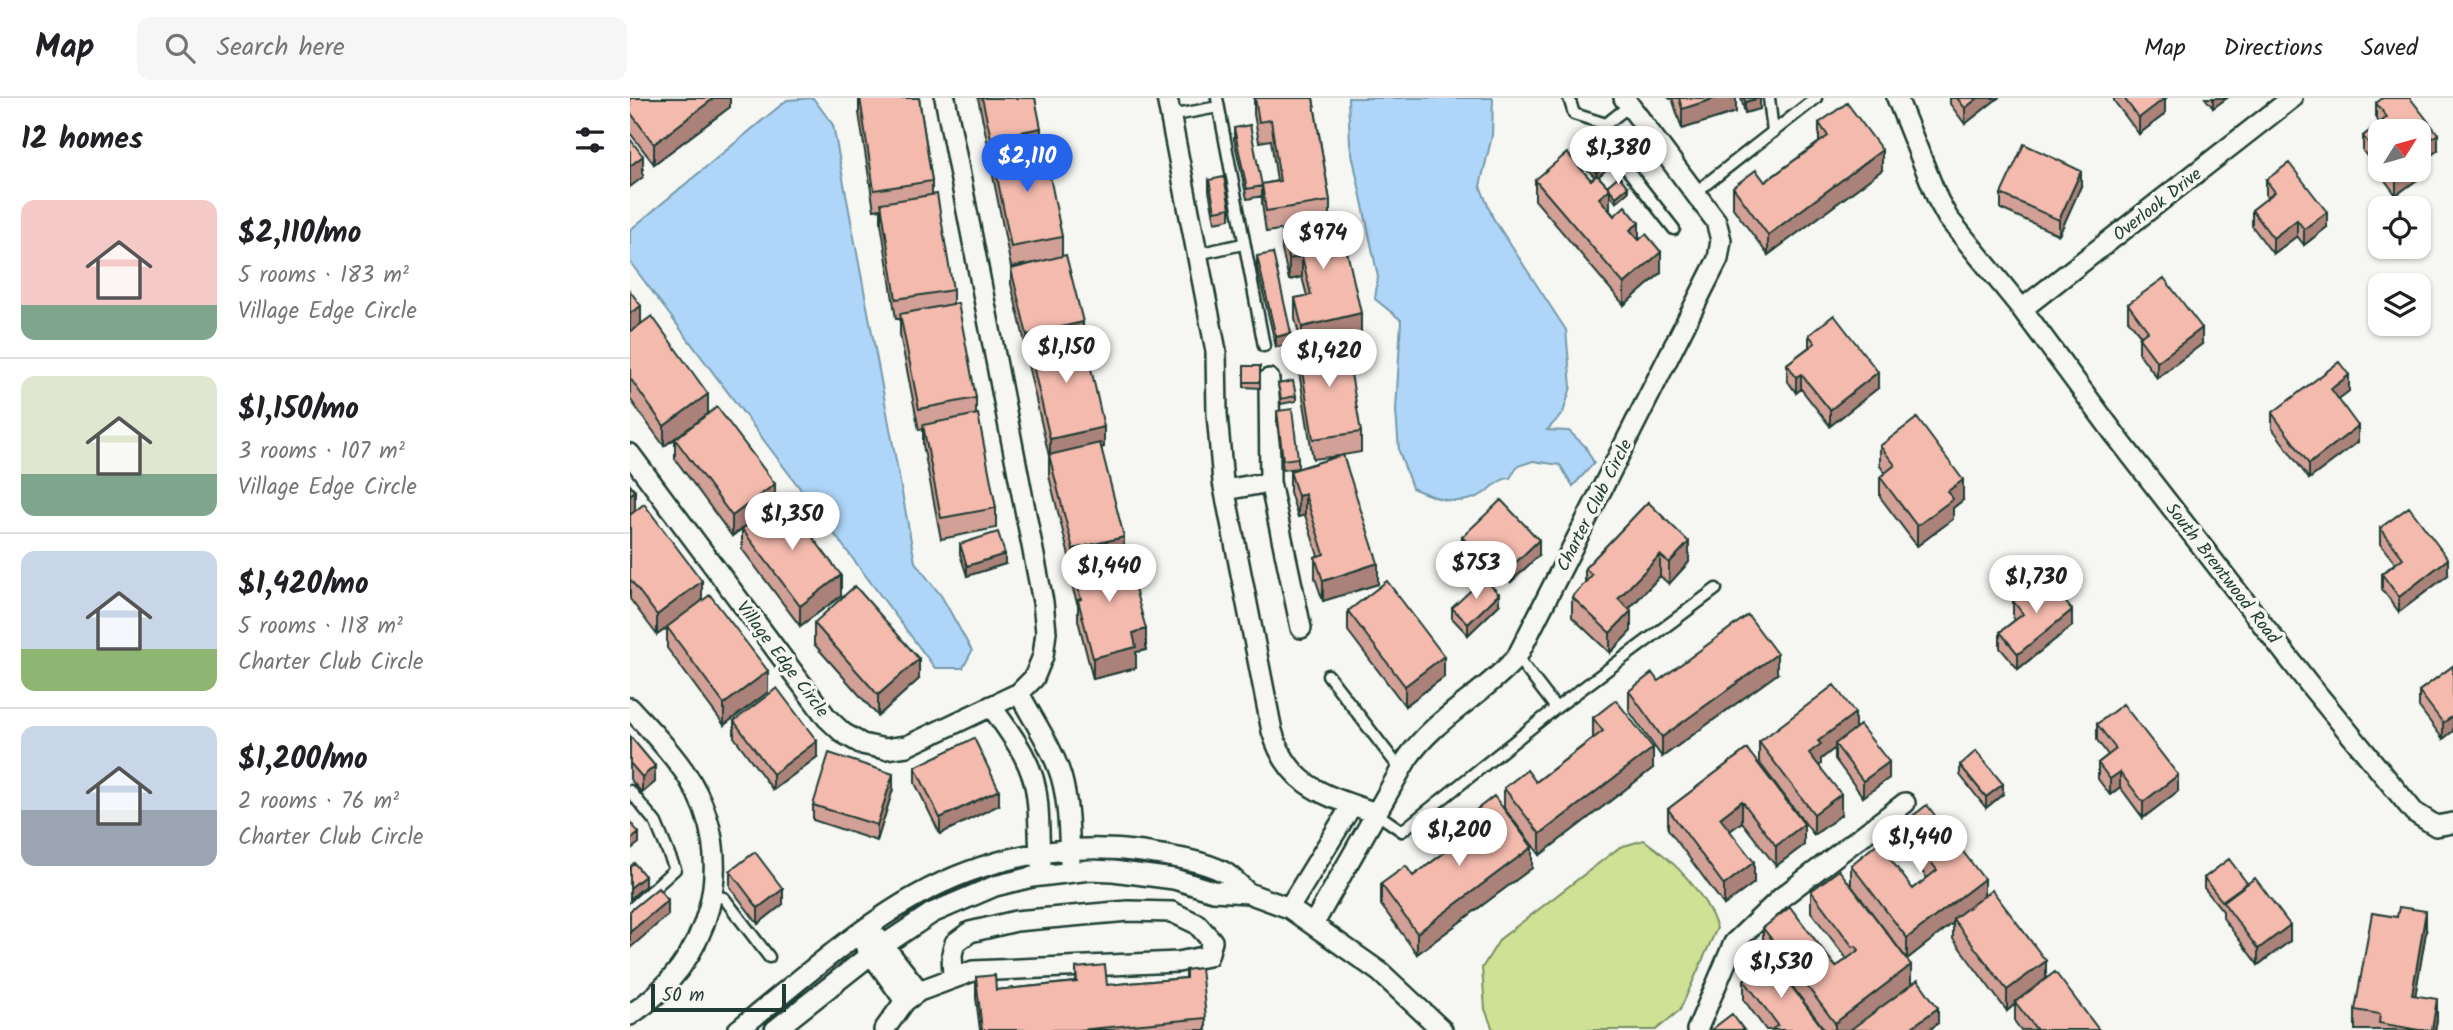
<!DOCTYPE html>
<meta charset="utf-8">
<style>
body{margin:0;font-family:Kalam,sans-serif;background:#f6f6f6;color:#202124;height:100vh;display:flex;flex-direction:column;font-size:26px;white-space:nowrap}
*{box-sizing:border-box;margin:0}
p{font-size:23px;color:#757577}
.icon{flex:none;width:38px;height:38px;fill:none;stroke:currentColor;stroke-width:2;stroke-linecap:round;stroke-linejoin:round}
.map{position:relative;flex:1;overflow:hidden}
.sheet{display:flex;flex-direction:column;background:#fff;width:630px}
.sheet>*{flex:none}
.needle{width:46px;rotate:53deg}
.controls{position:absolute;left:1738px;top:21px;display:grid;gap:14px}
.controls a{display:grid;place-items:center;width:63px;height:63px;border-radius:14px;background:#fff;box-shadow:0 2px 5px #0004;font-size:35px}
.scale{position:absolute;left:21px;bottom:18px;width:135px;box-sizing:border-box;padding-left:7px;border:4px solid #1f3d34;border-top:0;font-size:19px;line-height:24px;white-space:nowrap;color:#1f3d34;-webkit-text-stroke:5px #f6f6f2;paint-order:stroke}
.price{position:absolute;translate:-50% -60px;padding:0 16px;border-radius:24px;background:#fff;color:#222;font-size:23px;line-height:46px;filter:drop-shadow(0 2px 4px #0008)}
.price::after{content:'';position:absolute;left:50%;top:42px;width:21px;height:16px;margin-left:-10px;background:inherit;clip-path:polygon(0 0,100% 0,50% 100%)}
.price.current{background:#2563eb;color:#fff}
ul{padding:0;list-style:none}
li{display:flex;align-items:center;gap:21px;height:175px;padding:0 21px}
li+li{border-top:2px solid #e0e0e0}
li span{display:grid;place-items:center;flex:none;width:196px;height:140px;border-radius:14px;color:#555}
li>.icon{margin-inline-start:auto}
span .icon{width:84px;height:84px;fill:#fffc;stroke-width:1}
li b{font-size:30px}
h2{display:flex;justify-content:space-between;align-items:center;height:84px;padding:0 21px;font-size:30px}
header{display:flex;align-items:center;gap:42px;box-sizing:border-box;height:98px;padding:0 35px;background:#fff;border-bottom:2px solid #e0e0e0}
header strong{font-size:33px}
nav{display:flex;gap:38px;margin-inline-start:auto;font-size:24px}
.search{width:490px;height:63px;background:#f6f6f6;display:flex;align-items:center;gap:18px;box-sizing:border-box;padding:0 24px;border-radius:14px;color:#757577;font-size:26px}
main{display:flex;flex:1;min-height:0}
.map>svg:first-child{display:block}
.green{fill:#cfe195;stroke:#778f64;stroke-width:2}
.water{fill:#afd6f9;stroke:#7599aa;stroke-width:2}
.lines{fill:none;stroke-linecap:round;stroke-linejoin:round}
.service-casing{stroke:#1f3d34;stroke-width:15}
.minor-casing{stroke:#1f3d34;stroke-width:24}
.service{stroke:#f6f6f2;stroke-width:10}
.minor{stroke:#f6f6f2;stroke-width:19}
.wall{fill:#d2a096;stroke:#1f3d34;stroke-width:2;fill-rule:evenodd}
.shaded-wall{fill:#ab827a;stroke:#1f3d34;stroke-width:2}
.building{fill:#f4baae;stroke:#1f3d34;stroke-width:2}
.labels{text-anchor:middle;stroke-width:7;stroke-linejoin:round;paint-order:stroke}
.street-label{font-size:18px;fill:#1f3d34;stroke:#f6f6f2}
</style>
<header>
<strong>Map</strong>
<div class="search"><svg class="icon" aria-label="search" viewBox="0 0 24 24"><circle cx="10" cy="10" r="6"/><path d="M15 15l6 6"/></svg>Search here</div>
<nav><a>Map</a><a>Directions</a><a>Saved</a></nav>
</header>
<main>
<section class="sheet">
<h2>12 homes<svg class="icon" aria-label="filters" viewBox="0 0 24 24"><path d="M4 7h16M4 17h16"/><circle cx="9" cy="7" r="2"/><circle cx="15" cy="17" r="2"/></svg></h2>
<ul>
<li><span style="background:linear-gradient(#f6c9c9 75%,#7fa58c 0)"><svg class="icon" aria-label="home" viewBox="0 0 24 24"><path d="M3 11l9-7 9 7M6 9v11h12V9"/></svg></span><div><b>$2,110/mo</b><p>5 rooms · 183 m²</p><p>Village Edge Circle</p></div></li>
<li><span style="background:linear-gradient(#dfe7d0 70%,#7fa58c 0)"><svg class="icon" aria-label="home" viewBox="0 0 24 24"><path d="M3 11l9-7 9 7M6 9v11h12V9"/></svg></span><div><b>$1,150/mo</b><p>3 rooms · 107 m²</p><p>Village Edge Circle</p></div></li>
<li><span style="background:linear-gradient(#c9d6e8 70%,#8fb573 0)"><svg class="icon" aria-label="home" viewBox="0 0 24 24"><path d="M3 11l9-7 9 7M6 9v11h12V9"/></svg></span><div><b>$1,420/mo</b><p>5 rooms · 118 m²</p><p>Charter Club Circle</p></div></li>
<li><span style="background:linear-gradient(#c9d6e8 60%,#9aa5b1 0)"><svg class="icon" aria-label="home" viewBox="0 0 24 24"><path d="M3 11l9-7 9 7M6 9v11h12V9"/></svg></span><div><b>$1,200/mo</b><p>2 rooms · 76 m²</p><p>Charter Club Circle</p></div></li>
</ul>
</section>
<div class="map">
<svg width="1823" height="932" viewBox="0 0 1823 932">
<rect width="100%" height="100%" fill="#f6f6f2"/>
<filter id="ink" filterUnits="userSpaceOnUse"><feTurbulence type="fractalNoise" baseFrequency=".0143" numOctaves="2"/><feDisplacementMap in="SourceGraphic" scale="14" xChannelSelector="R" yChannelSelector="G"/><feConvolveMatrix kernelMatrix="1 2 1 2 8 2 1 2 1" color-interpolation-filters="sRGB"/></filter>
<g filter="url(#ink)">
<path class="green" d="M1014 742C1044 763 1075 794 1087 830L1050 912 1026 932H863L855 911 852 870 870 841 990 749Z"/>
<path class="water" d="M183 0 203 27 285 464 312 499 342 553 333 570H305L0 164V132L157 2Z
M718 0H863L862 38 850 88 863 120 936 232 941 289 933 315 917 332 939 333 955 348 964 365 943 388 930 367 903 363 888 368 880 380C871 380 864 388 856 394 831 411 807 401 782 390L769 353 766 313 771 222 745 201 748 179 720 46Z"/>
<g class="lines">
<defs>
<path id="service" d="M587 0 634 248
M939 0 944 16 976 26
M1139 0 1143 34
M999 8 976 26 978 47 1044 131
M540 18 588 9
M1066 94 1186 0
M567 156 613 146
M887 559 926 610 1086 491
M698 577 771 672
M0 693 26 725 45 771 0 812
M746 715 772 733 926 610
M82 797 94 800 139 859"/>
<path id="minor" d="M537 0 586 253 587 316 593 384 642 633C659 690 695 697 746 715
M1267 0 1308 102 1318 120 1392 211 1486 338 1679 586 1784 714 1806 728 1823 725
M1392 211 1662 0
M639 281 640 384
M0 356 197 620 213 635 232 646 255 651 277 648 389 595 404 580 413 558 416 534 413 504 315 0
M595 392 640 384 671 530
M389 595C403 622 422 649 431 678 439 705 439 737 440 765
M361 608C381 636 404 665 407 700 410 722 408 744 411 766
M0 610C20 632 42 654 58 679 111 763 80 865 0 917
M659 810 722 707
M684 825 777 661C806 619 853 597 887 559L1088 161 1091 142 1086 123 994 0
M246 838 289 893
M235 847 275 903
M108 932C163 888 225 832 286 798 354 760 435 743 512 754 537 758 572 762 594 774 603 779 611 789 618 795
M145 932 245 853 302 815 365 788 402 779 460 772 483 773 544 781 583 793 618 795 659 810 750 874 812 932
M254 932 275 903 289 893 343 873 548 864 578 858 582 843 567 826 542 814 498 813 386 823 340 834 325 845 322 856 323 880
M1067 932 1104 845 1152 799 1275 705"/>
</defs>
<use href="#service" class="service-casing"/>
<use href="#minor" class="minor-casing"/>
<use href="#service" class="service"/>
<use href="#minor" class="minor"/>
</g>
<path class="wall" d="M0 0H100V9L24 66 0 35Z
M229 0H289L302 83V96L323 192V206L346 300V317L366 410V430L311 441 293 347V331L289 332 270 237V221H266L251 125V111L244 112 229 15Z
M348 0H405L411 44 432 139V158L453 234 474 349 471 350 516 552 506 554V570L463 581 448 522V508L442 488V470L419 378V358L398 267V253H397L381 186V171L410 164 381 169 362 73V61H361Z
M624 0H683L700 103V121L731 235 694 244 731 334V354L713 357 748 486 693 503 685 480V459L688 458 675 417 668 419 660 394V373L709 358 683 361 668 268V248L672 247 665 221V200L677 198 672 179 659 182 652 152V131H656L636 134 632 106V86L647 83 641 42 629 44 624 16Z
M1039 0H1106V14L1052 31 1042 0 1040 1Z
M1111 0H1130V11L1115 15Z
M1320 0H1368L1335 26 1320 6Z
M1484 0H1536L1535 1V16L1509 36 1484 3Z
M1575 0H1597L1583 10Z
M1746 5 1808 52 1791 65V79L1766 97 1733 53V38L1750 25 1746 21ZM1750 33 1788 72H1750Z
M1189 25 1252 72 1138 157 1103 110V89L1135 84 1189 44Z
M604 30 632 88V98L617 101 604 41Z
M955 63 978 70 968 78 977 88 998 94 986 104 980 97 979 112 1009 142 1031 175 994 207 905 102V82H961L965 79 955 69Z
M579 82 600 110V121L585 124 579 93Z
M1636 82 1697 129 1674 147 1667 138 1643 156 1622 128V112L1638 100 1636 98Z
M1451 88 1429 137 1371 111V96Z
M627 158 661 246 646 249 627 169Z
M0 193 11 226 145 406 211 498 170 528 112 451V431L102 438 45 361V341L34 348 0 301Z
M1498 206 1572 246 1527 280 1509 255V240L1511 238 1498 222Z
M1179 237 1248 290 1200 328 1171 291 1166 295 1157 282V266L1179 249Z
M614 268H630V290L614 289Z
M648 286 666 298V303L651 306Z
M1719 293 1708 301 1728 344 1679 381 1642 330V315Z
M647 313 668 360V370L653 372 647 324Z
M1250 348 1333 402 1323 410V421L1287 448 1250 399V379L1255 375 1250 368Z
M0 387 5 413 138 594 94 627 37 550V530L27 537 0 501Z
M1018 404 1059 464 1039 486 1030 478 999 511 1001 533 980 555 942 519V499L955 485V470Z
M1750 430 1818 477 1769 514 1752 491V476L1765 465 1750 446Z
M832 439 909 457 881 484 870 473 859 484 832 455Z
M330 446 375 466 337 478 330 456Z
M1383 503 1442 528 1388 571 1370 550V534L1385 522 1383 519Z
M869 507 838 537 822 520V510Z
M718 513 814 579 775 608 718 533Z
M184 525 289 581 248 618 184 546Z
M1823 568V633L1813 641 1789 609V593Z
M1147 576 1032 659 999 613V593L1028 583Z
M963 620 1023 670 910 757 874 710V690L906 684 963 640Z
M104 623 187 659 143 692 104 639Z
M1467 626 1548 693 1513 720 1490 689 1480 697 1468 681V665L1478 657 1467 642Z
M1225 631 1259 680 1233 699 1205 661V650L1191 661V666L1189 668 1211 717 1184 737 1129 664V644Z
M0 638 25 684 12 695 0 681Z
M1117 651 1174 747 1146 768 1112 724 1100 733 1124 785 1094 807 1038 731V711Z
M1330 667 1373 696 1356 710 1330 677Z
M285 669 369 707 310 736 285 685Z
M263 691 247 743 183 722V707Z
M841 716 902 770 787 856 751 807V786L783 778 841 735Z
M1272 726 1354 797 1416 881 1469 932H1391L1385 924V906L1377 913 1323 841V825L1277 861 1221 787V767L1283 791 1297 780 1272 747Z
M100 773 153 806 128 826 100 789Z
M1574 780 1660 843 1628 867 1593 820V813L1574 790Z
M1181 793 1281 887 1308 925 1299 932H1195L1133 850V830L1206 869 1217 861 1181 814Z
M1796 834 1785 898 1807 922 1805 932H1725V912Z
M446 870 477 887 556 880V872L576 920V932H350L346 900V879L366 892 446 884Z
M1114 882 1194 932H1136L1114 902Z"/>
<path class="shaded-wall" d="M84 0H100V9L24 66V46Z
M1086 0H1106V14L1052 31V11Z
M1130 0V11L1115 15V4Z
M1348 0H1368L1335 26V10Z
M1528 0H1536L1535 1V16L1509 36V20Z
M1583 0H1597L1583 10Z
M411 30V50L362 53V61H361V40Z
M1808 36V52L1791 65V79L1766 97V82L1779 72H1788V51Z
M1252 52V72L1138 157V137Z
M13 58V79L0 89V68Z
M978 64V70L966 81V75Z
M1451 73V88L1429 137V122Z
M998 89V94L986 104V99Z
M980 91V112L969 121V100Z
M1697 114V129L1674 147V131Z
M1667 122V138L1643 156V140Z
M1009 125V145L1000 132Z
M1031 154V175L994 207V186Z
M672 158V179L659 182V161Z
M11 208V228L0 236V215Z
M731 215V235L672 249V229Z
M453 224V240L398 246 397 253V237Z
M1572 230V246L1527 280V264Z
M661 235V246L646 249V239Z
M1248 274V290L1200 328V312Z
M1171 276V291L1166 295V279Z
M1719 277V293L1701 307V291Z
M78 296V316L34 348V328Z
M1728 328V344L1679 381V366Z
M474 329V349L420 361V341Z
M1333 382V402L1323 410V421L1287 448V428L1318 393Z
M145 386V406L102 438V418Z
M5 393V414L0 417V397Z
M675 396V417L668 419V398Z
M494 439V459L443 469V451Z
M909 442V457L881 484V469Z
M1059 444V464L1039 486V465Z
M375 456V466L337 478V468Z
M1030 457V478L988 522V501Z
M870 458V473L859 484V468Z
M1818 461V477L1769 514V499Z
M748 465V486L693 503V483Z
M211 477V498L170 528V508Z
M72 483V504L27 537V517Z
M869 496V507L838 537V526Z
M1442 512V528L1388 571V556Z
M1001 513V533L980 555V535Z
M516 531V552L506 554V570L463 581V560L503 535Z
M1147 556V576L1032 659V639Z
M814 558V579L775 608V588Z
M289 561V581L248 618V597Z
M138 573V594L94 627V606Z
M1225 615V635L1205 646V650L1191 661V666L1179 675V655L1188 643Z
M1823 618V633L1813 641V625Z
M187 643V659L143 692V676Z
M1023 650V670L910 757V736Z
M1259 664V680L1233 699V683Z
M25 668V684L12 695V679Z
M1490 674V689L1480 697V681Z
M263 676V691L247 743V727Z
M1548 677V693L1513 720V704Z
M1373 686V696L1356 710V699Z
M369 692V707L310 736V720Z
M1211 696V717L1184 737V716Z
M1112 703V724L1090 740V720Z
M1174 726V747L1146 768V748Z
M9 735V745L0 752V742Z
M902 749V770L787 856V835Z
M1124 764V785L1094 807V787Z
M15 778V788L0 801V790Z
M1354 781V802L1323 821V825L1277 861V840Z
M153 791V806L128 826V810Z
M38 802V817L0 850V834Z
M1796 813V834L1782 917V897Z
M1660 827V843L1628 867V851Z
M1416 863V883L1385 904V906L1377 913V892Z
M1281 867V887L1222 932H1205V925Z
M1807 901V922L1805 932H1802Z
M1308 910V925L1299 932H1278Z"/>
<path class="building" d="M0 0H84L24 46 0 14Z
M230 0H289L302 83 244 92Z
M352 0H405L411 30 361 40Z
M625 0H683L700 103 636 113 632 86 650 83 641 22 629 24Z
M1049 0H1086L1052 11Z
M1114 0H1130L1115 4Z
M1327 0H1348L1335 10Z
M1494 0H1535L1509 20Z
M1753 0H1780L1808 36 1788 51V33H1750V60L1733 38 1757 19 1746 5Z
M1217 5 1252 52 1138 137 1103 89 1126 72 1135 84 1198 38 1189 25Z
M620 27 632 88 617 91 604 30Z
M0 41 13 58 0 68Z
M413 43 432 139 381 149 362 53Z
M1394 46 1451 73 1429 122 1371 96Z
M967 53 978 64 966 75 955 63Z
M937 55 961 82 967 77 980 91 969 100 984 118 995 108 1009 125 1000 132 1009 142 1016 136 1031 154 994 186 905 82Z
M1659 65 1697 114 1674 131 1667 122 1643 140 1622 112 1645 94 1636 82Z
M1759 72H1779L1766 82Z
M989 78 998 89 986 99 977 88Z
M594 79 600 110 585 113 579 82Z
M307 96 323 192 266 201 251 105Z
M709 118 731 215 672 229 665 200 681 197 672 158 659 161 652 131Z
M643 155 661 235 646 239 627 158Z
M436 157 453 224 397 237 381 171Z
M1534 180 1572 230 1527 264 1509 240 1518 233 1498 206Z
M0 193 11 208 0 215Z
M328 205 346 300 289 311 270 216Z
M1204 217 1248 274 1200 312 1171 276 1166 279 1157 266 1185 245 1179 237Z
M22 218 78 296 34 328 0 280V234Z
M453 234 474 329 420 341 398 246Z
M715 241 731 334 683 341 668 248Z
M1709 264 1719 277 1701 291 1728 328 1679 366 1642 315Z
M614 268H630V284H614Z
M663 283 666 298 651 301 648 286Z
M87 309 145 386 102 418 45 341Z
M662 311 668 360 653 362 647 313Z
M348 316 366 410 311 420 293 327Z
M1287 320 1333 382 1318 393 1323 401 1287 428 1250 379 1265 367 1250 348Z
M470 345 494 439 443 451 419 357Z
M713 357 748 465 693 483 685 459 694 456 675 396 668 398 660 373Z
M0 387 5 393 0 397Z
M153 400 211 477 170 508 112 431Z
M871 402 909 442 881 469 870 458 859 468 832 439Z
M1018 404 1059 444 1039 465 1030 457 988 501 1001 513 980 535 942 499 962 477 955 470Z
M14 406 72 483 27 517 0 481V417Z
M1779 409 1818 461 1769 499 1752 476 1773 460 1750 430Z
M368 434 375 456 337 468 330 446Z
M495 454 516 531 503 535 506 549 463 560 448 502 451 501 442 468Z
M1415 478 1442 512 1388 556 1370 534 1393 516 1383 503Z
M854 480 869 496 838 526 822 510Z
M757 483 814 558 775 588 718 513Z
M225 488 289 561 248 597 184 525Z
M80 497 138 573 94 606 37 529Z
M1118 517 1147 556 1032 639 999 593 1022 575 1028 583Z
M1823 568V618L1813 625 1789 593Z
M1204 587 1225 615 1188 643 1191 646 1179 655 1211 696 1184 716 1129 644Z
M147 590 187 643 143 676 104 623Z
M986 602 1023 650 910 736 874 690 897 672 906 684 973 633 963 620Z
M1493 606 1548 677 1513 704 1490 674 1480 681 1468 665 1486 651 1467 626Z
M1230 627 1259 664 1233 683 1205 646Z
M0 638 25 668 12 679 0 665Z
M344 640 369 692 310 720 285 669Z
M1117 651 1174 726 1146 748 1112 703 1090 720 1124 764 1094 787 1038 711Z
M1346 653 1373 686 1356 699 1330 667Z
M199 655 263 676 247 727 183 707Z
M864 698 902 749 787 835 751 786 776 768 783 778 850 728 841 716Z
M1297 707 1354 781 1277 840 1221 767 1248 745 1283 791 1307 772 1272 726Z
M0 724 9 735 0 742Z
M125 754 153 791 128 810 100 773Z
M1599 761 1617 785 1592 803 1574 780Z
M4 765 15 778 0 790V769Z
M1209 772 1281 867 1205 925 1133 830 1160 809 1206 869 1229 852 1226 848 1223 849 1181 793Z
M1625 780 1660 827 1628 851 1593 804Z
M28 790 38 802 0 834V813Z
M1362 792 1416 863 1377 892 1323 821Z
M1769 809 1796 813 1782 897 1807 901 1802 932H1789L1749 925 1750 916 1725 912 1742 815 1767 819Z
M1141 861 1194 932H1141L1148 927 1114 882Z
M475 867 477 887 556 880V872L571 870 576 920 449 932H352L346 879 365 877 366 892 447 884 446 870Z
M1425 874 1469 932H1407L1385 904Z
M1288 882 1308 910 1278 932H1220Z
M1102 916 1114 932H1081Z"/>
</g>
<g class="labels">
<g class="street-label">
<text transform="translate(1527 106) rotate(-38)" y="6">Overlook Drive</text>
<text transform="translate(964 407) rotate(-63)" y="6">Charter Club Circle</text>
<text transform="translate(1593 475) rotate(52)" y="6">South Brentwood Road</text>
<text transform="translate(153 561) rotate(53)" y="6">Village Edge Circle</text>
</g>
</g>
</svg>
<div class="controls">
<a><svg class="needle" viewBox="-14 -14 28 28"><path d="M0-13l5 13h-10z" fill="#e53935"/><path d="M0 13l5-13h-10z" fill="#757577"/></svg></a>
<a><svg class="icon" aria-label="locate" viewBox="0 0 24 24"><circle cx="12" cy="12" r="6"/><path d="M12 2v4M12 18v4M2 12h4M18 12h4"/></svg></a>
<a><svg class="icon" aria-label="layers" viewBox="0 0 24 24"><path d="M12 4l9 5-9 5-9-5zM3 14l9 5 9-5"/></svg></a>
</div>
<div class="scale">50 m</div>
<b class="price" style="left:988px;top:88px">$1,380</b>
<b class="price current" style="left:397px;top:96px">$2,110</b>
<b class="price" style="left:693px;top:173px">$974</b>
<b class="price" style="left:436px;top:287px">$1,150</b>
<b class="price" style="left:699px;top:291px">$1,420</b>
<b class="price" style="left:162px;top:454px">$1,350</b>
<b class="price" style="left:846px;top:503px">$753</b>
<b class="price" style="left:479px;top:506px">$1,440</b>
<b class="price" style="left:1406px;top:517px">$1,730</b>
<b class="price" style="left:829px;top:770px">$1,200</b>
<b class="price" style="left:1290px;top:777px">$1,440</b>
<b class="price" style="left:1151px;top:902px">$1,530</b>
</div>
</main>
